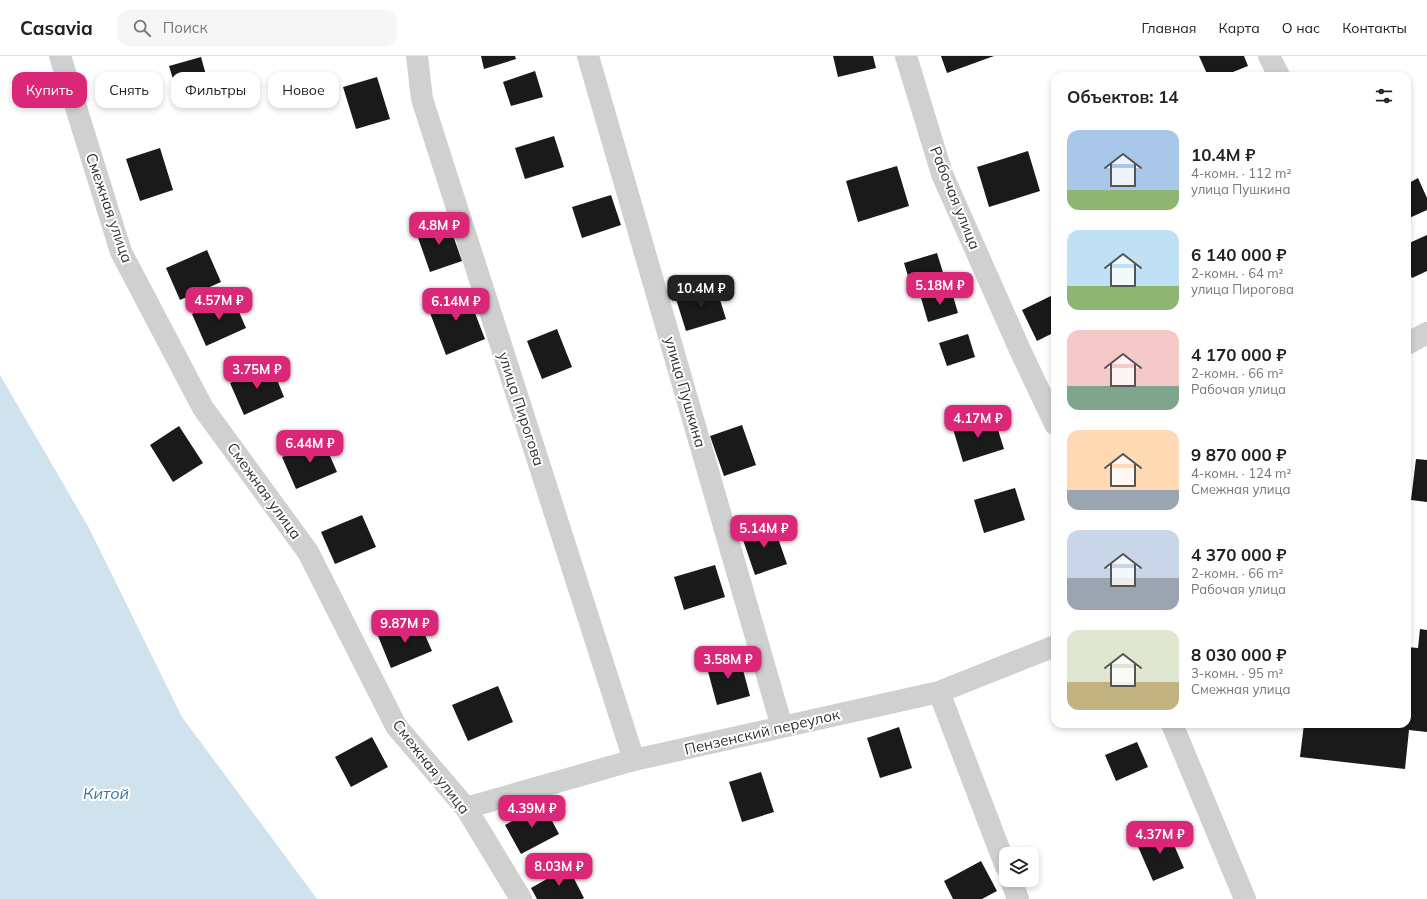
<!DOCTYPE html>
<html lang="ru">
<meta charset="utf-8">
<style>
body{margin:0;font-family:Mulish,sans-serif;background:#f6f6f6;color:#222;height:100vh;display:flex;flex-direction:column;font-size:15px;white-space:nowrap}
*{box-sizing:border-box;margin:0}
p{font-size:13px;color:#767676}
.icon{flex:none;width:22px;height:22px;fill:none;stroke:currentColor;stroke-width:2;stroke-linecap:round;stroke-linejoin:round}
.map{position:relative;flex:1;overflow:hidden}
.panel{position:absolute;left:1051px;top:16px;width:360px;height:656px;display:flex;flex-direction:column;background:#fff;border-radius:12px;box-shadow:0 2px 6px #0003}
.panel>*{flex:none}
.banner{position:absolute;left:12px;top:16px;width:380px;height:36px;display:flex;gap:8px}
.buttons{position:absolute;left:999px;top:791px;display:grid;gap:8px}
.buttons a{display:grid;place-items:center;width:40px;height:40px;border-radius:8px;background:#fff;box-shadow:0 2px 6px #0003;font-size:20px}
.price{position:absolute;translate:-50% -34px;padding:0 9px;border-radius:8px;background:#db2777;color:#fff;font-size:13px;line-height:26px;filter:drop-shadow(0 1px 2px #0008)}
.price::after{content:'';position:absolute;left:50%;top:24px;width:12px;height:9px;margin-left:-6px;background:inherit;clip-path:polygon(0 0,100% 0,50% 100%)}
.price.selected{background:#222;color:#fff}
ul{padding:0;list-style:none}
li{display:flex;align-items:center;gap:12px;height:100px;padding:0 16px}
li span{display:grid;place-items:center;flex:none;width:112px;height:80px;border-radius:12px;color:#555}
li>.icon{margin-inline-start:auto}
span .icon{width:48px;height:48px;fill:#fffc;stroke-width:1}
li b{font-size:17px}
h2{display:flex;justify-content:space-between;align-items:center;height:48px;padding:0 16px;font-size:17px}
.chip{padding:0 14px;border-radius:12px;background:#fff;box-shadow:0 2px 6px #0003;font-size:14px;line-height:36px}
.chip.selected{background:#db2777;color:#fff}
header{display:flex;align-items:center;gap:24px;box-sizing:border-box;height:56px;padding:0 20px;background:#fff;border-bottom:1px solid #e0e0e0}
header strong{font-size:19px}
nav{display:flex;gap:22px;margin-inline-start:auto;font-size:14px}
.search{width:280px;height:36px;background:#f6f6f6;display:flex;align-items:center;gap:10px;box-sizing:border-box;padding:0 14px;border-radius:12px;color:#767676;font-size:15px}
.map>svg:first-child{display:block}
.water{fill:#cfe2ee}
.building{fill:#1a1a1a}
.lines{fill:none;stroke-linecap:round;stroke-linejoin:round}
.minor{stroke:#d0d0d0;stroke-width:22}
.labels{text-anchor:middle;stroke-width:4;stroke-linejoin:round;paint-order:stroke}
.street-label{font-size:15px;fill:#333;stroke:#fff}
.water-label{font-size:16px;font-style:italic;fill:#3f7597;stroke:#fff}
</style>
<header>
<strong>Casavia</strong>
<div class="search"><svg class="icon" aria-label="search" viewBox="0 0 24 24"><circle cx="10" cy="10" r="6"/><path d="M15 15l6 6"/></svg>Поиск</div>
<nav><a>Главная</a><a>Карта</a><a>О нас</a><a>Контакты</a></nav>
</header>
<div class="map">
<svg width="1427" height="843" viewBox="0 0 1427 843">
<rect width="100%" height="100%" fill="#fff"/>
<path class="water" d="M0 319 89 472 182 661 317 843H0Z"/>
<path class="building" d="M481 0H515L516 3 484 13Z
M833 0H873L876 12 838 21Z
M941 0H994L947 17Z
M1199 0H1244L1248 10 1223 20H1208Z
M201 1 208 26 177 36 169 10Z
M535 15 543 41 511 50 503 26Z
M377 21 390 63 356 73 343 31Z
M554 80 564 111 525 123 515 92Z
M160 92 173 134 140 145 126 103Z
M1028 95 1040 135 989 151 977 111Z
M897 110 909 150 858 166 846 125Z
M1418 122 1427 142V154L1407 163V128Z
M611 139 621 169 582 182 572 151Z
M448 165 462 205 430 216 416 176Z
M1427 179V215L1412 222 1407 213V188Z
M207 194 221 226 180 244 166 212Z
M937 197 945 223 912 233 904 207Z
M716 231 726 263 686 275 676 243Z
M951 233 958 257 928 266 921 242Z
M466 234 485 283 446 299 427 249Z
M1055 238V276L1037 285 1022 254Z
M232 240 246 272 206 290 192 258Z
M557 273 572 311 542 323 527 285Z
M968 278 975 301 947 310 939 287Z
M271 309 284 341 244 359 230 327Z
M994 361 1004 393 963 406 953 373Z
M742 369 756 409 724 420 710 380Z
M179 370 203 407 173 426 150 389Z
M323 384 337 416 296 433 282 401Z
M1416 403 1427 404V446L1411 444Z
M1015 432 1025 464 984 477 974 444Z
M362 459 376 491 335 508 321 476Z
M773 468 787 508 755 519 741 478Z
M715 509 725 541 684 554 674 521Z
M418 563 432 595 391 612 378 580Z
M1420 573 1427 574V676L1409 674 1405 713 1300 701 1304 668H1407V591L1418 592Z
M739 599 750 640 717 649 706 608Z
M498 630 513 666 468 685 452 649Z
M899 671 912 712 880 722 867 682Z
M372 681 388 711 351 731 335 701Z
M1137 686 1148 711 1116 725 1105 699Z
M761 716 774 756 742 766 729 726Z
M543 748 559 778 521 798 505 769Z
M1167 773 1184 812 1153 825 1136 786Z
M981 805 997 835 982 843H953L944 825Z
M568 811 584 842 582 843H537L531 832Z"/>
<g class="lines">
<path class="minor" d="M60 0 121 196 203 352 308 496 396 670 466 752 521 843
M417 0 422 43 634 704
M588 0 782 671
M906 0 942 118 1020 294 1055 368
M1269 0 1279 20
M1407 288 1427 277
M939 636 1006 811
M1172 668 1245 843
M466 752 634 704 939 636 1055 590
M1011 824 1018 843"/>
</g>
<g class="labels">
<g class="street-label">
<text transform="translate(955 142) rotate(68)" y="5">Рабочая улица</text>
<text transform="translate(109 152) rotate(71)" y="5">Смежная улица</text>
<text transform="translate(685 336) rotate(74)" y="5">улица Пушкина</text>
<text transform="translate(521 353) rotate(72)" y="5">улица Пирогова</text>
<text transform="translate(264 435) rotate(54)" y="5">Смежная улица</text>
<text transform="translate(762 676) rotate(-13)" y="5">Пензенский переулок</text>
<text transform="translate(431 711) rotate(52)" y="5">Смежная улица</text>
</g>
<g class="water-label">
<text x="106" y="743">Китой</text>
</g>
</g>
</svg>
<div class="buttons">
<a><svg class="icon" aria-label="layers" viewBox="0 0 24 24"><path d="M12 4l9 5-9 5-9-5zM3 14l9 5 9-5"/></svg></a>
</div>
<b class="price" style="left:439px;top:190px">4.8M ₽</b>
<b class="price" style="left:940px;top:250px">5.18M ₽</b>
<b class="price selected" style="left:701px;top:253px">10.4M ₽</b>
<b class="price" style="left:219px;top:265px">4.57M ₽</b>
<b class="price" style="left:456px;top:266px">6.14M ₽</b>
<b class="price" style="left:257px;top:334px">3.75M ₽</b>
<b class="price" style="left:978px;top:383px">4.17M ₽</b>
<b class="price" style="left:310px;top:408px">6.44M ₽</b>
<b class="price" style="left:764px;top:493px">5.14M ₽</b>
<b class="price" style="left:405px;top:588px">9.87M ₽</b>
<b class="price" style="left:728px;top:624px">3.58M ₽</b>
<b class="price" style="left:532px;top:773px">4.39M ₽</b>
<b class="price" style="left:1160px;top:799px">4.37M ₽</b>
<b class="price" style="left:559px;top:831px">8.03M ₽</b>
<div class="banner">
<a class="chip selected">Купить</a>
<a class="chip">Снять</a>
<a class="chip">Фильтры</a>
<a class="chip">Новое</a>
</div>
<section class="panel">
<h2>Объектов: 14<svg class="icon" aria-label="filters" viewBox="0 0 24 24"><path d="M4 7h16M4 17h16"/><circle cx="9" cy="7" r="2"/><circle cx="15" cy="17" r="2"/></svg></h2>
<ul>
<li><span style="background:linear-gradient(#a9c7e8 75%,#8fb573 0)"><svg class="icon" aria-label="home" viewBox="0 0 24 24"><path d="M3 11l9-7 9 7M6 9v11h12V9"/></svg></span><div><b>10.4M ₽</b><p>4-комн. · 112 m²</p><p>улица Пушкина</p></div></li>
<li><span style="background:linear-gradient(#bfe0f5 70%,#8fb573 0)"><svg class="icon" aria-label="home" viewBox="0 0 24 24"><path d="M3 11l9-7 9 7M6 9v11h12V9"/></svg></span><div><b>6 140 000 ₽</b><p>2-комн. · 64 m²</p><p>улица Пирогова</p></div></li>
<li><span style="background:linear-gradient(#f6c9c9 70%,#7fa58c 0)"><svg class="icon" aria-label="home" viewBox="0 0 24 24"><path d="M3 11l9-7 9 7M6 9v11h12V9"/></svg></span><div><b>4 170 000 ₽</b><p>2-комн. · 66 m²</p><p>Рабочая улица</p></div></li>
<li><span style="background:linear-gradient(#ffd9b3 75%,#9aa5b1 0)"><svg class="icon" aria-label="home" viewBox="0 0 24 24"><path d="M3 11l9-7 9 7M6 9v11h12V9"/></svg></span><div><b>9 870 000 ₽</b><p>4-комн. · 124 m²</p><p>Смежная улица</p></div></li>
<li><span style="background:linear-gradient(#c9d6e8 60%,#9aa5b1 0)"><svg class="icon" aria-label="home" viewBox="0 0 24 24"><path d="M3 11l9-7 9 7M6 9v11h12V9"/></svg></span><div><b>4 370 000 ₽</b><p>2-комн. · 66 m²</p><p>Рабочая улица</p></div></li>
<li><span style="background:linear-gradient(#dfe7d0 65%,#c2b280 0)"><svg class="icon" aria-label="home" viewBox="0 0 24 24"><path d="M3 11l9-7 9 7M6 9v11h12V9"/></svg></span><div><b>8 030 000 ₽</b><p>3-комн. · 95 m²</p><p>Смежная улица</p></div></li>
</ul>
</section>
</div>
